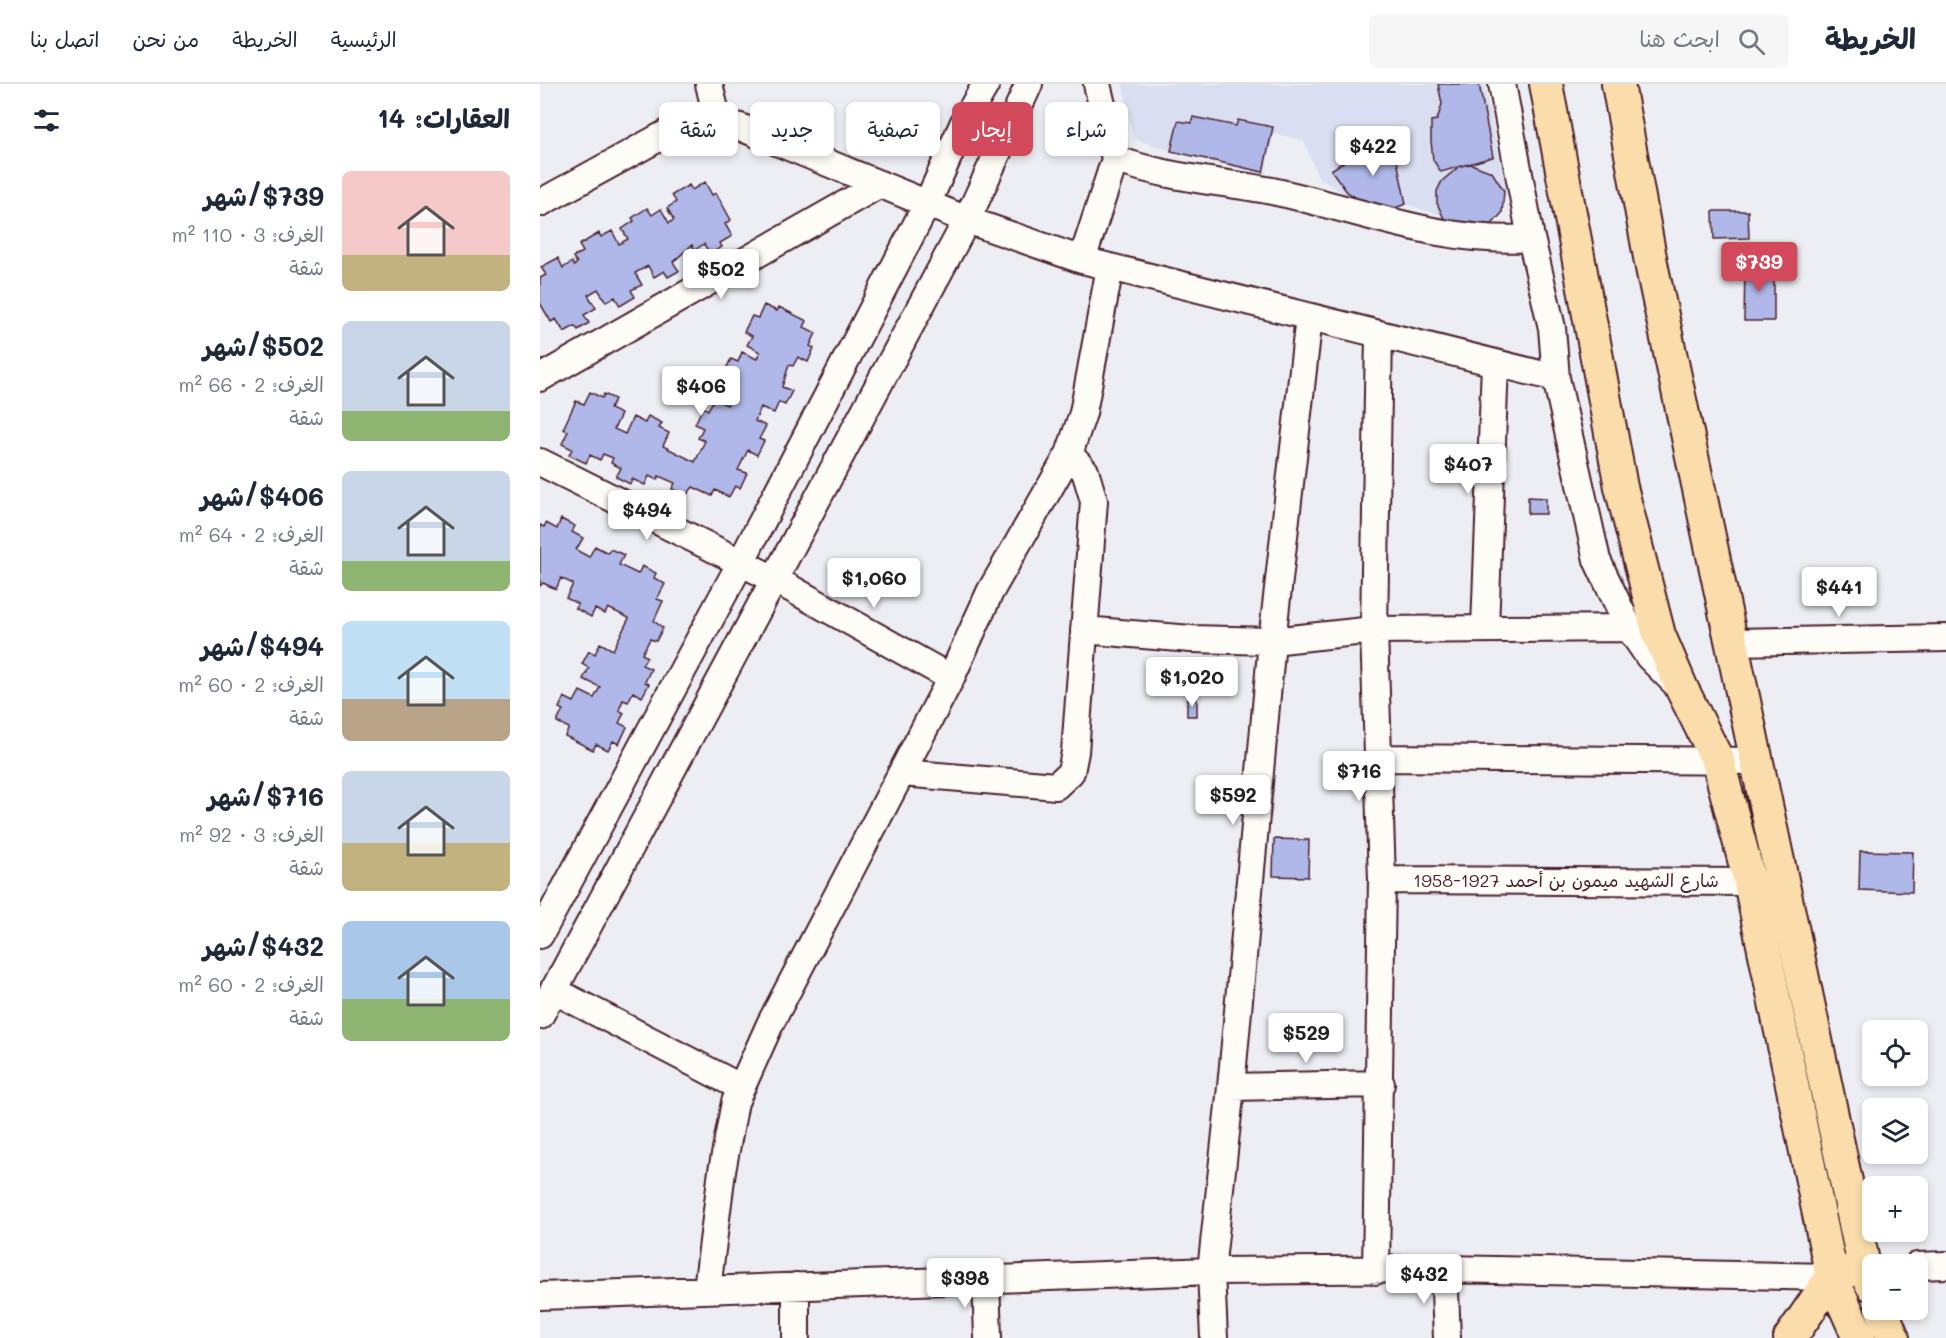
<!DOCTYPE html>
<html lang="ar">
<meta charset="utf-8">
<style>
body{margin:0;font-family:Mali,"Playpen Sans Arabic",sans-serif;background:#f6f6f7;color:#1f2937;direction:rtl;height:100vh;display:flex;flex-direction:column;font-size:22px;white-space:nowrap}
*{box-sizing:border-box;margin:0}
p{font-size:20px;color:#747a83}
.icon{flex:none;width:33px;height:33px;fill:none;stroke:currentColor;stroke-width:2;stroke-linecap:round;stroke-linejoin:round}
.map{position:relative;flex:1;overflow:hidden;direction:ltr}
.side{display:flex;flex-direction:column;background:#fff;width:540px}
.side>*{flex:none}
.top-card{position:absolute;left:18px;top:18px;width:570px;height:54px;direction:rtl;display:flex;gap:12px}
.fabs{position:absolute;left:1322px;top:936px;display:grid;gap:12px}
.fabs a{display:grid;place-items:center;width:66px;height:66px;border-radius:9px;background:#fff;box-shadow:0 3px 9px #0003;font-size:30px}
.price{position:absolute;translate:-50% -51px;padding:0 14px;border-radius:6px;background:#fff;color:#222;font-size:20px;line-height:39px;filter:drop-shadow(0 2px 3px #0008)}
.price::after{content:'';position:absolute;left:50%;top:36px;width:18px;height:14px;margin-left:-9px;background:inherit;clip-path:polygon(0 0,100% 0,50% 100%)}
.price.on{background:#d1495b;color:#fff}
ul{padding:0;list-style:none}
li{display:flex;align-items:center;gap:18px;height:150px;padding:0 30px}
li span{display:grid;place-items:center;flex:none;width:168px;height:120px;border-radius:9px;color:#555}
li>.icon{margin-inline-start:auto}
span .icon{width:72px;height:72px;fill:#fffc;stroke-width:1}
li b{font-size:26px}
h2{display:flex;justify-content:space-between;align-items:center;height:72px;padding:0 30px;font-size:26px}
.tag{padding:0 21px;border-radius:9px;background:#fff;box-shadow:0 3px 9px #0003;font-size:21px;line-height:54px}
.tag.on{background:#d1495b;color:#fff}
header{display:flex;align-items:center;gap:36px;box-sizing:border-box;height:84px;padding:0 30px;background:#fff;border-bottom:2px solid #e0e1e3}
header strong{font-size:28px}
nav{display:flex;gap:33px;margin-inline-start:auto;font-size:21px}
.search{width:420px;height:54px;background:#f6f6f7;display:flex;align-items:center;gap:15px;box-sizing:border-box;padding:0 21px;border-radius:9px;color:#747a83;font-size:22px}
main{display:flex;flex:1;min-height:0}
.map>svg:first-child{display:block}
.built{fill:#dadef1}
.building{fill:#afb8e9;stroke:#4a1f2b;stroke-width:1.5}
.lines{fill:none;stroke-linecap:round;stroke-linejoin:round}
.minor-casing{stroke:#4a1f2b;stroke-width:30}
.major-casing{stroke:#4a1f2b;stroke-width:36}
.minor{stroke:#fdfcf7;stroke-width:26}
.major{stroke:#faddab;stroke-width:32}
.labels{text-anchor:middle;stroke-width:4.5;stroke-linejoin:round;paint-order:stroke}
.street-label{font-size:18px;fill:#4a1f2b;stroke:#fdfcf7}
</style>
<header>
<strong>الخريطة</strong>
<div class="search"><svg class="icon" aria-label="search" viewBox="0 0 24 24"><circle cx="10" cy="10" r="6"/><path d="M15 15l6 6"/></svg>ابحث هنا</div>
<nav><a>الرئيسية</a><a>الخريطة</a><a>من نحن</a><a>اتصل بنا</a></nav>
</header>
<main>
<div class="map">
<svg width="1406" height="1254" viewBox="0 0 1406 1254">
<rect width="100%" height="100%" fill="#edeef4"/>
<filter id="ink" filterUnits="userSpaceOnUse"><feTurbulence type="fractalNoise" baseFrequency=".0167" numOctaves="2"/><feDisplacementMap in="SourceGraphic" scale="12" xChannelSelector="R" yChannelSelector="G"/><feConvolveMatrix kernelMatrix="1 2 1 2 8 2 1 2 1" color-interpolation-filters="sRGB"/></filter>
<g filter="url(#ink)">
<path class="built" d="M583 0H944L966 106 962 118 908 133 812 104 807 112 778 93 764 57 734 49 725 89 660 75 593 55Z"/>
<path class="building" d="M898 0H939L953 73 901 88 893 76 891 57V37L897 36 902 20Z
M653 33 696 42 698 36 733 43 723 88 631 67 638 37 652 39Z
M834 58 855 67 866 120 852 125 826 120 807 108 791 86Z
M931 80 952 88 964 107 962 129 947 146 906 139 897 119V107L902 97 920 82Z
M165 98 172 111 176 109 191 136 185 140 192 152 180 159 182 163 170 170 164 160 155 166 152 161 133 178 139 187 128 193 124 187 114 193 108 182 95 189 102 201 91 206 95 213 80 222 75 213 66 218 58 205 48 211 56 224 44 231 49 239 38 246 35 242 24 248 16 235 11 238 0 219V194L6 191 1 183 18 174 23 184 32 178 34 182 37 179 33 173 43 168 39 161 59 149 61 153 72 147 79 160 88 155 82 145 94 137 92 134 107 124 112 131 121 125 129 139 134 136 127 124 136 118 132 111 149 101 152 106Z
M1173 127H1208L1209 154 1174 155Z
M1205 181 1234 182V237H1204Z
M224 221 237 227 239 223 267 237 264 243 276 249 270 262 274 264 268 278 258 273 253 282 249 281 242 303 252 307 245 321 239 318 234 329 221 323 215 337 226 342 219 355 224 357 217 371 208 366 198 386 207 389 200 404 195 402 189 413 175 406 172 412 153 403 146 412 132 405 135 399 119 392 117 396 109 392 105 401 92 395 90 400 76 393 81 384 71 379 73 374 63 370 60 376 50 371 46 379 29 371 32 365 22 360 28 347 23 345 36 317 44 320 50 308 62 314 64 310 75 315 70 325 81 330 74 345 85 350 93 333 105 339 108 332 122 339 119 344 129 349 123 362 155 378 165 357 158 354 163 344 155 340 163 323 168 326 174 315 187 321 193 309 182 304 188 291 184 289 191 275 198 278 202 268 217 275 220 268 207 261 212 252 204 248 212 232 218 234Z
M988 413 1006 414V430H988Z
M21 435 35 442 32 448 43 454 36 466 49 473 55 462 68 469 70 465 84 471 79 481 98 490 102 482 116 489 114 494 125 500 117 515 123 517 114 537 123 544 116 557 110 555 102 570 107 573 102 581 111 585 105 598 109 600 102 613 93 608 88 618 83 616 79 626 84 629 79 639 87 643 79 660 73 657 68 666 56 660 53 666 25 652 29 644 17 638 23 626 19 624 24 613 34 618 40 607 54 614 60 603 43 595 49 584 42 580 49 567 55 570 60 559 73 566 89 534 68 524 65 530 55 525 51 533 35 524 38 520 26 514 33 500 21 494 16 505 3 499 0 502V441L4 443 6 439 17 445Z
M647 616H657V632H647Z
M734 755 769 756 768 793 733 792Z
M1320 767 1373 768 1372 808 1319 806Z"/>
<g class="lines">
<defs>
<path id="minor" d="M169 0 178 38
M557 0 575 75C626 94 679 97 732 107 818 125 902 161 991 154
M962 0 991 154 1012 244 1016 294 1057 476 1089 544 1109 573 1137 601
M0 119 142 41 158 38H178L200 43 427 136 542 176 1016 294
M542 176 575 75
M0 294 340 100
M0 378 234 495 411 594
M945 544 955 279
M544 546 651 555 732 557 834 546 1089 544
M1193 558 1406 554
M839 674 1219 677
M362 689 516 702 531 688 535 668 554 417 545 387 529 370
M842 796 1210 798
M0 851 200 480 387 120 424 38 446 0
M13 906 200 1003
M0 932 427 136 489 0
M691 1003 841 1000
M1377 1182 1406 1181
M904 1185 907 1254
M836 1187 842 796 834 546 839 250
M446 1195 448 1254
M167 1205 182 1087 195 1018 230 940 411 594 450 508 529 370 543 329 570 183
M0 1212 671 1187 904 1185 1292 1193
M256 1254V1202
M674 1254 671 1187 691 1003 732 557 769 233"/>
<path id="major" d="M1006 0 1081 403 1119 551 1142 605 1178 677 1210 798 1292 1193 1319 1254
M1078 0 1112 184 1324 1182 1332 1201
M1342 1226 1353 1254
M1250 1254 1292 1193 1309 1187"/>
</defs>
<use href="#minor" class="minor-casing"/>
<use href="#major" class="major-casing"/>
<use href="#minor" class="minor"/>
<use href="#major" class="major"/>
</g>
</g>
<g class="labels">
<g class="street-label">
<text x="1026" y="803">شارع الشهيد ميمون بن أحمد 1927-1958</text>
</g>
</g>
</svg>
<div class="fabs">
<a><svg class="icon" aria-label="locate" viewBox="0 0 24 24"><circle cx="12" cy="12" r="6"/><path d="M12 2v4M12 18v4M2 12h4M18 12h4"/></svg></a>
<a><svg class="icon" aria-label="layers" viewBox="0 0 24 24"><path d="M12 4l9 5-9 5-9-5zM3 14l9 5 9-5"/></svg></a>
<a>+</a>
<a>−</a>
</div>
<b class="price" style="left:833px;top:93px">$422</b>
<b class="price on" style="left:1219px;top:209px">$739</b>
<b class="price" style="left:181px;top:216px">$502</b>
<b class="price" style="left:161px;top:333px">$406</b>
<b class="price" style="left:928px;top:411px">$407</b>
<b class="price" style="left:107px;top:457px">$494</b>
<b class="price" style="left:334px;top:525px">$1,060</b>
<b class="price" style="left:1299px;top:534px">$441</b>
<b class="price" style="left:652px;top:624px">$1,020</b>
<b class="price" style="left:819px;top:718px">$716</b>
<b class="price" style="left:693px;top:742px">$592</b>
<b class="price" style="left:766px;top:980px">$529</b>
<b class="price" style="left:884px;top:1221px">$432</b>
<b class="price" style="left:425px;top:1225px">$398</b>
<div class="top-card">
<a class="tag">شراء</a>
<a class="tag on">إيجار</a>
<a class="tag">تصفية</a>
<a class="tag">جديد</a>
<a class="tag">شقة</a>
</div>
</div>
<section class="side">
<h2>العقارات: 14<svg class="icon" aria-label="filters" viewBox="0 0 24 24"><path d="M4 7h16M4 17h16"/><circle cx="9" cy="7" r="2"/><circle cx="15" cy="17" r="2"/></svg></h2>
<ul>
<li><span style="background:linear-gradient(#f6c9c9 70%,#c2b280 0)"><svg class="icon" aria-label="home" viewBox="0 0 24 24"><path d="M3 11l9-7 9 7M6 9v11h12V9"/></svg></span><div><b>$739/شهر</b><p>الغرف: 3 · 110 m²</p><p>شقة</p></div></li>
<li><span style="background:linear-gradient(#c9d6e8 75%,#8fb573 0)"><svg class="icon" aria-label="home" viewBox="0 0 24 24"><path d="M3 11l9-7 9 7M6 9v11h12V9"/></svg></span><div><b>$502/شهر</b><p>الغرف: 2 · 66 m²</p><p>شقة</p></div></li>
<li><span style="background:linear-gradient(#c9d6e8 75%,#8fb573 0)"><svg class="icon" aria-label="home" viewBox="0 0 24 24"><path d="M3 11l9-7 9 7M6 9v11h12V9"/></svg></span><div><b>$406/شهر</b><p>الغرف: 2 · 64 m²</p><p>شقة</p></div></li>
<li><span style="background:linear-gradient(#bfe0f5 65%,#b9a48a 0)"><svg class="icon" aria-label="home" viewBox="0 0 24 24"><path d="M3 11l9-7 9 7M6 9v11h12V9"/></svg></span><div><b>$494/شهر</b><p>الغرف: 2 · 60 m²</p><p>شقة</p></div></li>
<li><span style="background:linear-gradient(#c9d6e8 60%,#c2b280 0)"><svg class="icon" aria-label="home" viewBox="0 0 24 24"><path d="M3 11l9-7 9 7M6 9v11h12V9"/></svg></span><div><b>$716/شهر</b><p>الغرف: 3 · 92 m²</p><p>شقة</p></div></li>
<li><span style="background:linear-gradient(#a9c7e8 65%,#8fb573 0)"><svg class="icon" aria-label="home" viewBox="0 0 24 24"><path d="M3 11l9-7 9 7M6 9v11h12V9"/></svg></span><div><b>$432/شهر</b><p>الغرف: 2 · 60 m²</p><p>شقة</p></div></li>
</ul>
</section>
</main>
